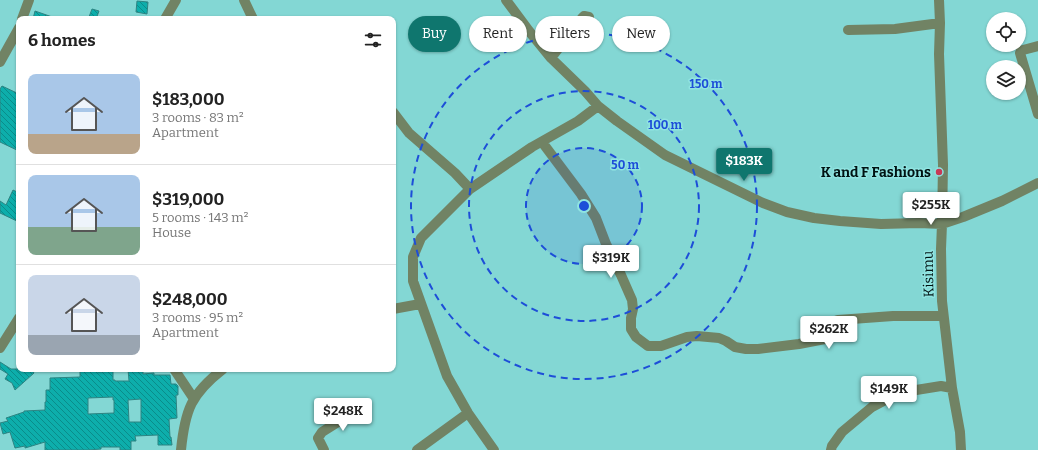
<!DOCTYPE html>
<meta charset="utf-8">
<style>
body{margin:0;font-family:Bitter,serif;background:#f6f6f6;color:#222;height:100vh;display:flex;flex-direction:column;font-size:15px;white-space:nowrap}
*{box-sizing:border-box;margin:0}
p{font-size:13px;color:#767676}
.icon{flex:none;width:22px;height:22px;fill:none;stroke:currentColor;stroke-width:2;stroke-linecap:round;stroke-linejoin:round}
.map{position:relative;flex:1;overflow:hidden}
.panel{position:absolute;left:16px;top:16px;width:380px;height:356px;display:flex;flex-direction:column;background:#fff;border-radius:8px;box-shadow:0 1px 3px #0004}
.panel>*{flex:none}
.banner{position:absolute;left:408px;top:16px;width:380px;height:36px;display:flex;gap:8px}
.fabs{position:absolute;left:986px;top:12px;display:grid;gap:8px}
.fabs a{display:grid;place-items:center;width:40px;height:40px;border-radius:50%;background:#fff;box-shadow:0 1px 3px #0004;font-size:20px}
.price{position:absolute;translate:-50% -34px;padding:0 9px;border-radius:4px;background:#fff;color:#222;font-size:13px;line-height:26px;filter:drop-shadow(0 1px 2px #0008)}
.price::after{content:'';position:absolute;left:50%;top:24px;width:12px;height:9px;margin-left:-6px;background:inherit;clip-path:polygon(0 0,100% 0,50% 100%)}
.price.selected{background:#0f766e;color:#fff}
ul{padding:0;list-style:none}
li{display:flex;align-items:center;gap:12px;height:100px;padding:0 12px}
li+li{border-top:1px solid #e0e0e0}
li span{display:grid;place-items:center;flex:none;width:112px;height:80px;border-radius:8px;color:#555}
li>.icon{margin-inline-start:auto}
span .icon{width:48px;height:48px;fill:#fffc;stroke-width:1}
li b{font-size:17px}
h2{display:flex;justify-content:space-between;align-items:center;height:48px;padding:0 12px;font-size:17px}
.pill{padding:0 14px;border-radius:18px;background:#fff;box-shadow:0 1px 3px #0004;font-size:14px;line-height:36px}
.pill.selected{background:#0f766e;color:#fff}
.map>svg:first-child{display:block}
.building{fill:url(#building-back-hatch);stroke:#2d8482;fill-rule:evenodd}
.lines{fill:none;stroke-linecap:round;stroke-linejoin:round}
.minor{stroke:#718364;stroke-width:10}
.ring{fill:none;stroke:#1d4ed8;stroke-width:2;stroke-dasharray:7 5}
.poi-dot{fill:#c83957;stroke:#90e4e1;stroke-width:1.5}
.labels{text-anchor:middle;stroke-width:3;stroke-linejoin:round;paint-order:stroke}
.poi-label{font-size:14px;font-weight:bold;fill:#001212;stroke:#90e4e1;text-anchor:end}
.street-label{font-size:14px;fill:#001212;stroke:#90e4e1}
.centre{fill:#1d4ed8;stroke:#90e4e1;stroke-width:2}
.ring-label{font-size:12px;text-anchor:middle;font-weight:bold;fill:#1d4ed8;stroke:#90e4e1;stroke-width:3;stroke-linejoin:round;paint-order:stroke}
</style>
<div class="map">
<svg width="1038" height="450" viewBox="0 0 1038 450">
<defs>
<pattern id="building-back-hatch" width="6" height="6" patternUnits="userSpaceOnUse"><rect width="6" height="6" fill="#0daeab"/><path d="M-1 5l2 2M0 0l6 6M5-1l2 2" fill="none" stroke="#0a8c8a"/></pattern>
</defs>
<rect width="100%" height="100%" fill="#83d7d4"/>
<path class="building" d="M137 1 148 2 147 14 136 12Z
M92 9 99 11 96 19 89 17Z
M35 11 55 18V19H33Z
M2 86 19 94V151L0 142V89Z
M13 190 19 193V222L0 213V201L6 205Z
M0 362 11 369H31L34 373 15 390 12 383 5 379 8 374 0 369Z
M80 369H98V372L113 371V380H115V381H129L128 369H143V374L154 373V375H170L171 384H176L178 386V395H176L177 418 169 419 170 437H171L172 445H158V435L135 436 136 441H131V450H120V447H101V449L88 450H45V442L25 448V446L15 448 10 432 3 434 0 423 8 421 6 418 24 412V411L45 410V402H46V390H50V378L80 377ZM113 397V400H114V413L88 414V398ZM141 399V422H129L128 400Z"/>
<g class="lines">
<path class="minor" d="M244 0 253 19
M506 0 529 31 551 58 585 91 598 106 617 121 665 155 763 203 787 212 814 218 840 221 881 224 919 223 942 224 963 217 1002 201 1038 183
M939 0 940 23 939 54 943 165 942 224 941 249 942 301 952 388 960 432 961 450
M22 19 29 0
M165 19 176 0
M848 30 895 29 940 23
M1038 46 1023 50 1021 51 1020 53 1038 114
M551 58 582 18 584 16 589 17
M0 62 19 28
M393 112 409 133 455 173 470 189
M542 142 581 194 596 218 606 244 621 275 632 300 633 309 631 318V329L636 337 648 346H661L687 337 697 336 719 338 726 341 735 347 746 349H758L799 344 830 338 833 335V325L835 321 838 320 893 316H943
M393 309 420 304
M0 348 19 318
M174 369 194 399
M181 450C185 410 191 394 223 369
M324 450 318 438 322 432 354 412
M417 450 468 413
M494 450 468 413 447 376 413 281V257L421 238 470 189 532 147 578 121 598 106
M831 450 832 446 842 432 872 407 889 398 910 391 941 386 952 388"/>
</g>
<circle cx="584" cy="206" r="58" fill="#1d4ed8" fill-opacity=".12"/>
<g class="ring">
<circle cx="584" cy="206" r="58"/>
<circle cx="584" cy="206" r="115"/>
<circle cx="584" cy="206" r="173"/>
</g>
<circle class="poi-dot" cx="939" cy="172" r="4"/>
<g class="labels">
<g class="poi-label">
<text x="931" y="177">K and F Fashions</text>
</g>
<g class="street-label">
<text transform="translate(928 274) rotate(-91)" y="5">Kisimu</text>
</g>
</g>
<circle cx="584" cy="206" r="6" class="centre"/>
<g class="ring-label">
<text x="706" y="88">150 m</text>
<text x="665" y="129">100 m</text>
<text x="625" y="169">50 m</text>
</g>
</svg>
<div class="fabs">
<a><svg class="icon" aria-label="locate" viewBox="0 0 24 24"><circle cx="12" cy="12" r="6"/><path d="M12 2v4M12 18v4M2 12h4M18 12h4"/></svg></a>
<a><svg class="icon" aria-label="layers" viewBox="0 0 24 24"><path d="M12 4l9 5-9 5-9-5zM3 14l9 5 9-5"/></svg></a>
</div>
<b class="price selected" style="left:744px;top:182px">$183K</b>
<b class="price" style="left:931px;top:226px">$255K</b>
<b class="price" style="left:611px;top:279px">$319K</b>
<b class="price" style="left:829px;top:350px">$262K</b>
<b class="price" style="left:889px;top:410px">$149K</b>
<b class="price" style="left:343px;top:432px">$248K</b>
<div class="banner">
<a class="pill selected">Buy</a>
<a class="pill">Rent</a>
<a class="pill">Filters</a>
<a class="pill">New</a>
</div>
<section class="panel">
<h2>6 homes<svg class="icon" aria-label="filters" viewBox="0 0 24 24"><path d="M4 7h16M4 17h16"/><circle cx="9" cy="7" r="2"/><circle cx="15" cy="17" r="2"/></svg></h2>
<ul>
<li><span style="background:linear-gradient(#a9c7e8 75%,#b9a48a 0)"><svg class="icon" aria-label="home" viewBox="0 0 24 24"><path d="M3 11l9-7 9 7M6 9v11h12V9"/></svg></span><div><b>$183,000</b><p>3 rooms · 83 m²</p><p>Apartment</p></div></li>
<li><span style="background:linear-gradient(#a9c7e8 65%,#7fa58c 0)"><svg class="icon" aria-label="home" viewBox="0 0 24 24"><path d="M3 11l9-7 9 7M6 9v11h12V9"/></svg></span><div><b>$319,000</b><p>5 rooms · 143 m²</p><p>House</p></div></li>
<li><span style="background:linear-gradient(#c9d6e8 75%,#9aa5b1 0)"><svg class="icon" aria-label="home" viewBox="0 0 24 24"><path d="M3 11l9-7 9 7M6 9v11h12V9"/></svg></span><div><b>$248,000</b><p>3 rooms · 95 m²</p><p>Apartment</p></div></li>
</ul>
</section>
</div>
